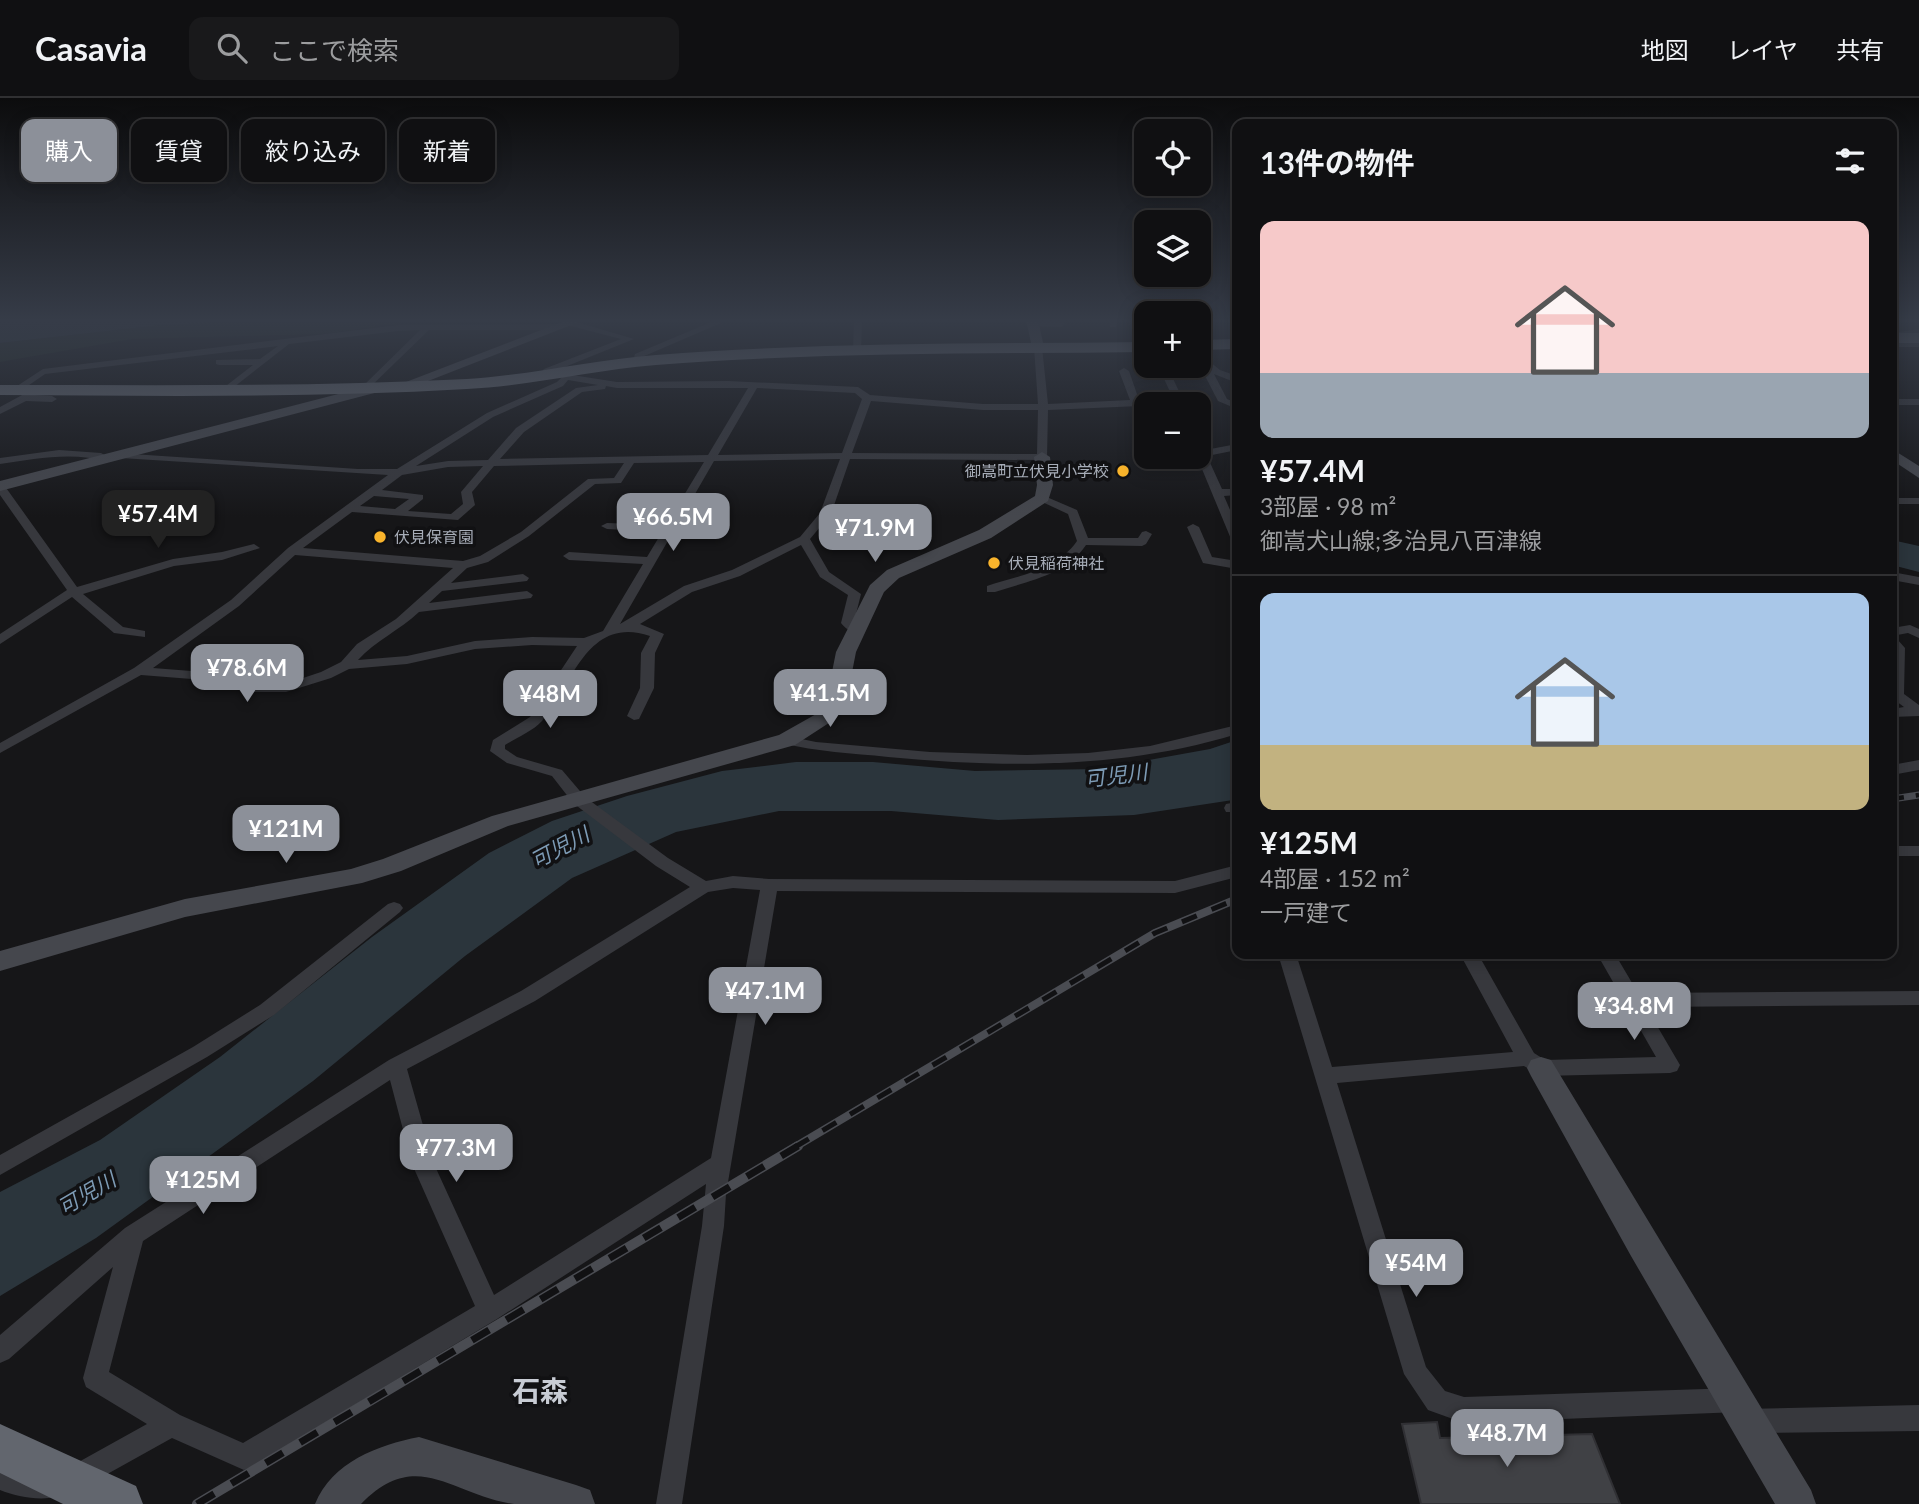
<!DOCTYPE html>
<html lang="ja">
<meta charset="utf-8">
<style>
body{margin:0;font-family:Lato,"Noto Sans JP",sans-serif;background:#19191b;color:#f1f3f6;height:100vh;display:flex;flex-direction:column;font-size:26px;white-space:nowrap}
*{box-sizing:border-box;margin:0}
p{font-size:23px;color:#9c9d9f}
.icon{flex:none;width:38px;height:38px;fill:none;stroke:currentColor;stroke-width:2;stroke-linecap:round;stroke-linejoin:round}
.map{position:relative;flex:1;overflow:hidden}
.details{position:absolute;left:1232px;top:21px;width:665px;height:840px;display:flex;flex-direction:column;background:#101012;border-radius:14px;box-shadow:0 4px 18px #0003,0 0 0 2px #303032}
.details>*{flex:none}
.hud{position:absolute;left:21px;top:21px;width:665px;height:63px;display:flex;gap:14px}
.tools{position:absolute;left:1134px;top:21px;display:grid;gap:14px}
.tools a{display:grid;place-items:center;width:77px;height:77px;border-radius:14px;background:#101012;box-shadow:0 4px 18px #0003,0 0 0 2px #303032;font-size:35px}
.price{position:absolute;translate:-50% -60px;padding:0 16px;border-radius:14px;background:#8c9099;color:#fff;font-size:23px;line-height:46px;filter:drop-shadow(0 2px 4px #0008)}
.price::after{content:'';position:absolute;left:50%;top:42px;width:21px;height:16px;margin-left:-10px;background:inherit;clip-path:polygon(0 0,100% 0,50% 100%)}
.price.on{background:#222;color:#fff}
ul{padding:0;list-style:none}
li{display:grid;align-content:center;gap:14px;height:371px;padding:0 28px}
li+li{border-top:2px solid #303032}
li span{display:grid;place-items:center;height:217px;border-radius:14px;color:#555}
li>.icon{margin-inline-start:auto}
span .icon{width:126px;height:126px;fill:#fffc;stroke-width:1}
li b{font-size:30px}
h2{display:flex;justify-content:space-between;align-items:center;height:84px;padding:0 28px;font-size:30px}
.pill{padding:0 24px;border-radius:14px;background:#101012;box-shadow:0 4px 18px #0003,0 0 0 2px #303032;font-size:24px;line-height:63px}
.pill.on{background:#8c9099;color:#fff}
header{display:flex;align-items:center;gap:42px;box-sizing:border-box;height:98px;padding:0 35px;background:#101012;border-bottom:2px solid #303032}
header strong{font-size:33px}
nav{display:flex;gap:38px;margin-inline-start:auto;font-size:24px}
.search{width:490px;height:63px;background:#19191b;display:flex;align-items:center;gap:18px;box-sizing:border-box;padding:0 24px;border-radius:14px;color:#9c9d9f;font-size:26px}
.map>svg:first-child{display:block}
.green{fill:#1e261f}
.water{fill:#2b353c}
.building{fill:#404145;stroke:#303034;stroke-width:2}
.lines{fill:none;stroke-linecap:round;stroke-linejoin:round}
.street{fill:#37383d;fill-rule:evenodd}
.secondary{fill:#45474d;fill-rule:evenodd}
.highway{fill:#62666e;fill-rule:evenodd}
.rail-far2-casing{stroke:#4a4c52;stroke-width:7}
.rail-far1-casing{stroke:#4a4c52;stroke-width:8}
.rail-casing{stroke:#4a4c52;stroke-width:10}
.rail-far2{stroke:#111113;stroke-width:4.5;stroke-dasharray:12;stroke-linecap:butt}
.rail-far1{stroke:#111113;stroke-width:5;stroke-dasharray:16;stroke-linecap:butt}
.rail{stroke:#111113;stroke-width:7;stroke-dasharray:20;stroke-linecap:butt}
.poi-dot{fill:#f9b42c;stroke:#111113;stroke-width:2.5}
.labels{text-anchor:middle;stroke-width:7;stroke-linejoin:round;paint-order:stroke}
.far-poi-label{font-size:16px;fill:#a7adb8;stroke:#111113;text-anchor:start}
.water-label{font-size:21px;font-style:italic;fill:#7d9bb5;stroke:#111113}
.near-quarter-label{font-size:28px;font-weight:bold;fill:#c8ccd4;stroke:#111113}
</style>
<header>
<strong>Casavia</strong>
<div class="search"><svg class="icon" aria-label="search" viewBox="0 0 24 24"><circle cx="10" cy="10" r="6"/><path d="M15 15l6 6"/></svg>ここで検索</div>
<nav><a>地図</a><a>レイヤ</a><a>共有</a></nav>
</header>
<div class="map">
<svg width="1919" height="1406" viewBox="0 0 1919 1406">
<rect width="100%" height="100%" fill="#161618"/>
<path class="green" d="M263 222H425L323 236 132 241 0 264V245L161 227Z"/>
<path class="water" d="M0 222H262L161 227 0 245Z
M1892 442 1919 448V474L1892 467Z
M1237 642V701L1233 702 1134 717 998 722 891 713H779L676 734 572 780 465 858 313 983 96 1140 0 1198V1094L100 1042 220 959 372 839 489 755 552 723 627 698 722 673 796 664H873L975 673 1099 671 1210 651Z"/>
<path class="building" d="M1437 1324 1440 1340 1592 1336 1620 1406H1421L1402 1326Z"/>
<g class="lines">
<path class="street" d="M716 222H728L642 259 640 265 633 263 635 256Z
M854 222H862L861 254 857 257 853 254Z
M1110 222H1118L1116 229H1110Z
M567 223H573L634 241 550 275 545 281H539L537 279 544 271 621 241 567 227Z
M1032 223H1061L1065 226 1061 229 1029 228V224Z
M398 227 557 226 561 229 557 232H429L366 293 363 292V288L420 232 398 233 289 246 225 296 220 293 222 291 253 267H219L216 266V262L260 261 278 248 45 276 19 294 11 292 43 271Z
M1919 231V237L1892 239V235Z
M1892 243H1919V249H1892Z
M1038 246 1042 249 1048 306 1130 302 1119 273 1124 270 1129 273 1139 302 1173 300 1158 268H1167L1185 306 1048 312 1047 359 1042 362 850 361 831 416 810 441 829 474 861 496 854 524 862 528V534C854 536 845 531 841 525L848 497 820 479 801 447 740 478 692 494 640 526 664 536 655 555 654 590 639 621 634 622 627 618 640 590 641 555 650 538C587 517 573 586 542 623 533 633 516 640 505 647V651L517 659 562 672 585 699 668 760 706 783 733 778 769 781 1175 783 1237 767V779L1175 795 777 793 726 1096 724 1128 682 1406H656L702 1128 706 1086 497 1221 253 1368 244 1372 172 1340 84 1389 75 1393 66 1389 62 1380 66 1371 147 1326 86 1289 83 1280 113 1169 9 1261 0 1265V1237L125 1130 389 962 521 893 690 789 656 768 573 705 552 678 507 665 490 653 493 642 530 619 577 548 532 547 475 551 407 566 349 571 331 580 286 594H253L217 583 141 577 0 655V645L134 570 231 502 288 450 388 377 121 360 117 359V355L358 371H397L487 315 557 284 570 271 575 274 572 277 617 284 728 283 858 289 870 297 983 306H1038L1034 249ZM568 282 598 287 576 290 516 330 488 362 448 363 416 368 493 319 563 288ZM606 288 617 290H748L708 357 500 361 524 334 582 294 605 291ZM757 290 855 295 862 301 842 355 718 357ZM871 303 983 312H1038L1037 356 852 355ZM840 361 820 415 800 439 732 472 684 488 620 526 714 363ZM704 364 666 427 607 425 601 428 607 431 662 434 647 459 569 454 563 458 569 462 643 466 603 533 584 540 532 539 475 543 407 558 358 562C375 543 400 532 419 514L531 500 533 497 527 493 429 505 442 493 527 483 529 480 523 476 451 485 467 470 488 464 529 438 595 386 621 385 634 365ZM624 365 614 380 588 381 521 434 480 458 463 463 303 450 352 414 458 422 475 407 472 394 494 368ZM483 368 461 394 463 406 451 416 408 413 423 401V397L382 392 402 377 448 369ZM374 398 409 401 395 411 360 408ZM295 457 453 470 396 521 357 546 341 564 321 574 285 586H256L217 575 153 570 239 508ZM733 790 760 792 711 1060 494 1197 434 1066 407 971 535 903 708 794ZM390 982 412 1066 475 1208 243 1345 180 1317 109 1274 143 1143Z
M1199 255 1220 272 1237 278V285L1214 276 1227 301 1237 305V311L1218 303 1201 270 1204 268 1199 262Z
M37 289 45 291 35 297 52 298 57 301 52 304 26 303 0 316V309Z
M1892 301H1919V307H1892Z
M1237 346V352L1207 358 1222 391H1237V397L1224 398 1237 428V445L1231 441 1197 359 1199 348 1205 352Z
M59 352 101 355 112 361 107 364C73 353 35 361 0 366V360Z
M0 386 4 387 77 489 173 461 222 454 254 446 260 450 222 462 174 468 83 496 123 529 145 533V539L114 535 72 499 0 546V536L67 492 0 397Z
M1042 397 1077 412 1088 440H1138L1142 434 1146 433 1152 436 1146 446 1142 448 1086 447C1066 477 1028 483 995 494H987V488C1018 478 1057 472 1077 443L1068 416 1038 402V398Z
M1892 400H1919V406H1892Z
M1193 426 1199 429 1212 459 1237 463V471L1203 465 1187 429Z
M1892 474 1919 479V487L1892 482Z
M1910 527 1919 531V540L1908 535 1892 538V530Z
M1892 540 1897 541 1905 550 1904 596 1919 607V618L1892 619V611L1904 609 1892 600Z
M1237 627V636C1123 671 1005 670 888 659 852 655 817 654 782 645L780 642 787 638 816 644 930 654 1027 657 1088 655 1150 648Z
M1919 662V672L1892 677V667Z
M1237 704V714H1226L1224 710 1226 706Z
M1892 748H1919V758H1892Z
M394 804 400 806 403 810 400 814 274 917 207 959 0 1077V1057L193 949 260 907 388 806Z
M1278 856H1296L1332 969 1513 954 1460 856H1478L1534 955 1545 962 1656 959 1597 856H1615L1638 895 1919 893V907L1646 909 1680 967 1677 973 1670 975 1541 978 1524 968 1337 985 1426 1269 1445 1293 1464 1299 1735 1290 1744 1294 1748 1303 1744 1311 1919 1307V1333L1748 1335 1739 1331 1735 1322 1739 1314 1464 1325 1428 1312 1404 1276Z
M0 1366 45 1382 53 1379 62 1383 66 1392C55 1406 20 1400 0 1392Z"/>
<path class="secondary" d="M567 222H584L405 292H395L393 289Z
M1026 222H1038L1044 249 1042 252H1034L1032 249Z
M377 286 382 287V293L0 393V383Z
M1892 351 1919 368V380L1892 362Z
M1042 354 1050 359 1053 387 1048 403 991 440 899 480 884 494 856 554 846 605 832 623 795 647 508 728 401 773 362 785 185 819 0 873V853L185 801 351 771 383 761 492 718 779 637 818 615 826 604 836 554 870 487 887 472 979 432 1035 398 1037 387 1034 359Z
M1541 959 1551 962 1811 1392 1816 1406H1775L1631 1158 1531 978 1527 970 1531 962Z
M419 1339 576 1387 590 1392 595 1406C569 1406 540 1406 514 1406 452 1398 418 1348 361 1406H315C332 1364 378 1347 419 1339Z"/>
<path class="highway" d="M1892 235H1919V245H1892Z
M1237 241V251L1199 252V242Z
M1146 244V254C983 256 819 254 656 267 592 272 531 288 467 291 312 300 156 298 0 297V287C156 287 312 289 467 281 531 277 592 262 656 257 819 244 983 246 1146 244Z
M0 1326 136 1388 143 1406H63L0 1375Z"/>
<defs>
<path id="rail-far2" d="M1892 701 1919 697"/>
<path id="rail-far1" d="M795 1049 1155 835 1237 801"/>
<path id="rail" d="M197 1406 798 1048"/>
</defs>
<use href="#rail-far2" class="rail-far2-casing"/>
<use href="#rail-far1" class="rail-far1-casing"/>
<use href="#rail" class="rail-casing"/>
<use href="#rail-far2" class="rail-far2"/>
<use href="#rail-far1" class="rail-far1"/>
<use href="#rail" class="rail"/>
</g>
<linearGradient id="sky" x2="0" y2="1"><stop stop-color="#0c0c0d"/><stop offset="0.53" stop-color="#363c48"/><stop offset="1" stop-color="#363c48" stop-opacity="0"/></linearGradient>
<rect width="1919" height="419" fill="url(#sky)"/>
<g class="poi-dot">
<circle cx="1123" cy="373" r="7"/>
<circle cx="380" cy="439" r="7"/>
<circle cx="994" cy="465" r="7"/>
</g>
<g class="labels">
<g class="far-poi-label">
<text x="1109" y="379" text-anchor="end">御嵩町立伏見小学校</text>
<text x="394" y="445">伏見保育園</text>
<text x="1008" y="471">伏見稲荷神社</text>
</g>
<g class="water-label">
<text transform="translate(1116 678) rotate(-7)" y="7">可児川</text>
<text transform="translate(560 750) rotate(-28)" y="7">可児川</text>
<text transform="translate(87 1096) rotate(-30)" y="7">可児川</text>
</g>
<g class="near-quarter-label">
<text x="540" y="1303">石森</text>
</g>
</g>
</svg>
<div class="tools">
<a><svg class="icon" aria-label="locate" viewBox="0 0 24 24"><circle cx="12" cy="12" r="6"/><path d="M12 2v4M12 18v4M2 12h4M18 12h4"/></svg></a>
<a><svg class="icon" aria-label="layers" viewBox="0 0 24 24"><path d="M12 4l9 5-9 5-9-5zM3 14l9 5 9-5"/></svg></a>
<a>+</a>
<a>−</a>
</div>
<b class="price on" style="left:158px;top:452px">¥57.4M</b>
<b class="price" style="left:673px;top:455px">¥66.5M</b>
<b class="price" style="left:875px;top:466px">¥71.9M</b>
<b class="price" style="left:247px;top:606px">¥78.6M</b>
<b class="price" style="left:830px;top:631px">¥41.5M</b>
<b class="price" style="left:550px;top:632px">¥48M</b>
<b class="price" style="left:286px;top:767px">¥121M</b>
<b class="price" style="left:765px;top:929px">¥47.1M</b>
<b class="price" style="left:1634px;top:944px">¥34.8M</b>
<b class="price" style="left:456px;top:1086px">¥77.3M</b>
<b class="price" style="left:203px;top:1118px">¥125M</b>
<b class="price" style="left:1416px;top:1201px">¥54M</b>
<b class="price" style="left:1507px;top:1371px">¥48.7M</b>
<div class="hud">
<a class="pill on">購入</a>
<a class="pill">賃貸</a>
<a class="pill">絞り込み</a>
<a class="pill">新着</a>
</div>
<section class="details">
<h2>13件の物件<svg class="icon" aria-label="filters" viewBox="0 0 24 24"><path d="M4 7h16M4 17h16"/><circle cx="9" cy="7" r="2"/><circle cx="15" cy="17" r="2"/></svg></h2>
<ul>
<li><span style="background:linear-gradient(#f6c9c9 70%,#9aa5b1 0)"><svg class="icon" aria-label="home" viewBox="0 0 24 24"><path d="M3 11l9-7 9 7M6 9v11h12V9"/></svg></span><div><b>¥57.4M</b><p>3部屋 · 98 m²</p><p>御嵩犬山線;多治見八百津線</p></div></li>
<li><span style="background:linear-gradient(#a9c7e8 70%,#c2b280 0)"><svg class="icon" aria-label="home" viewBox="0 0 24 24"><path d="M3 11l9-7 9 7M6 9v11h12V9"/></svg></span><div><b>¥125M</b><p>4部屋 · 152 m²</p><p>一戸建て</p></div></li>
</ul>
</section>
</div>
